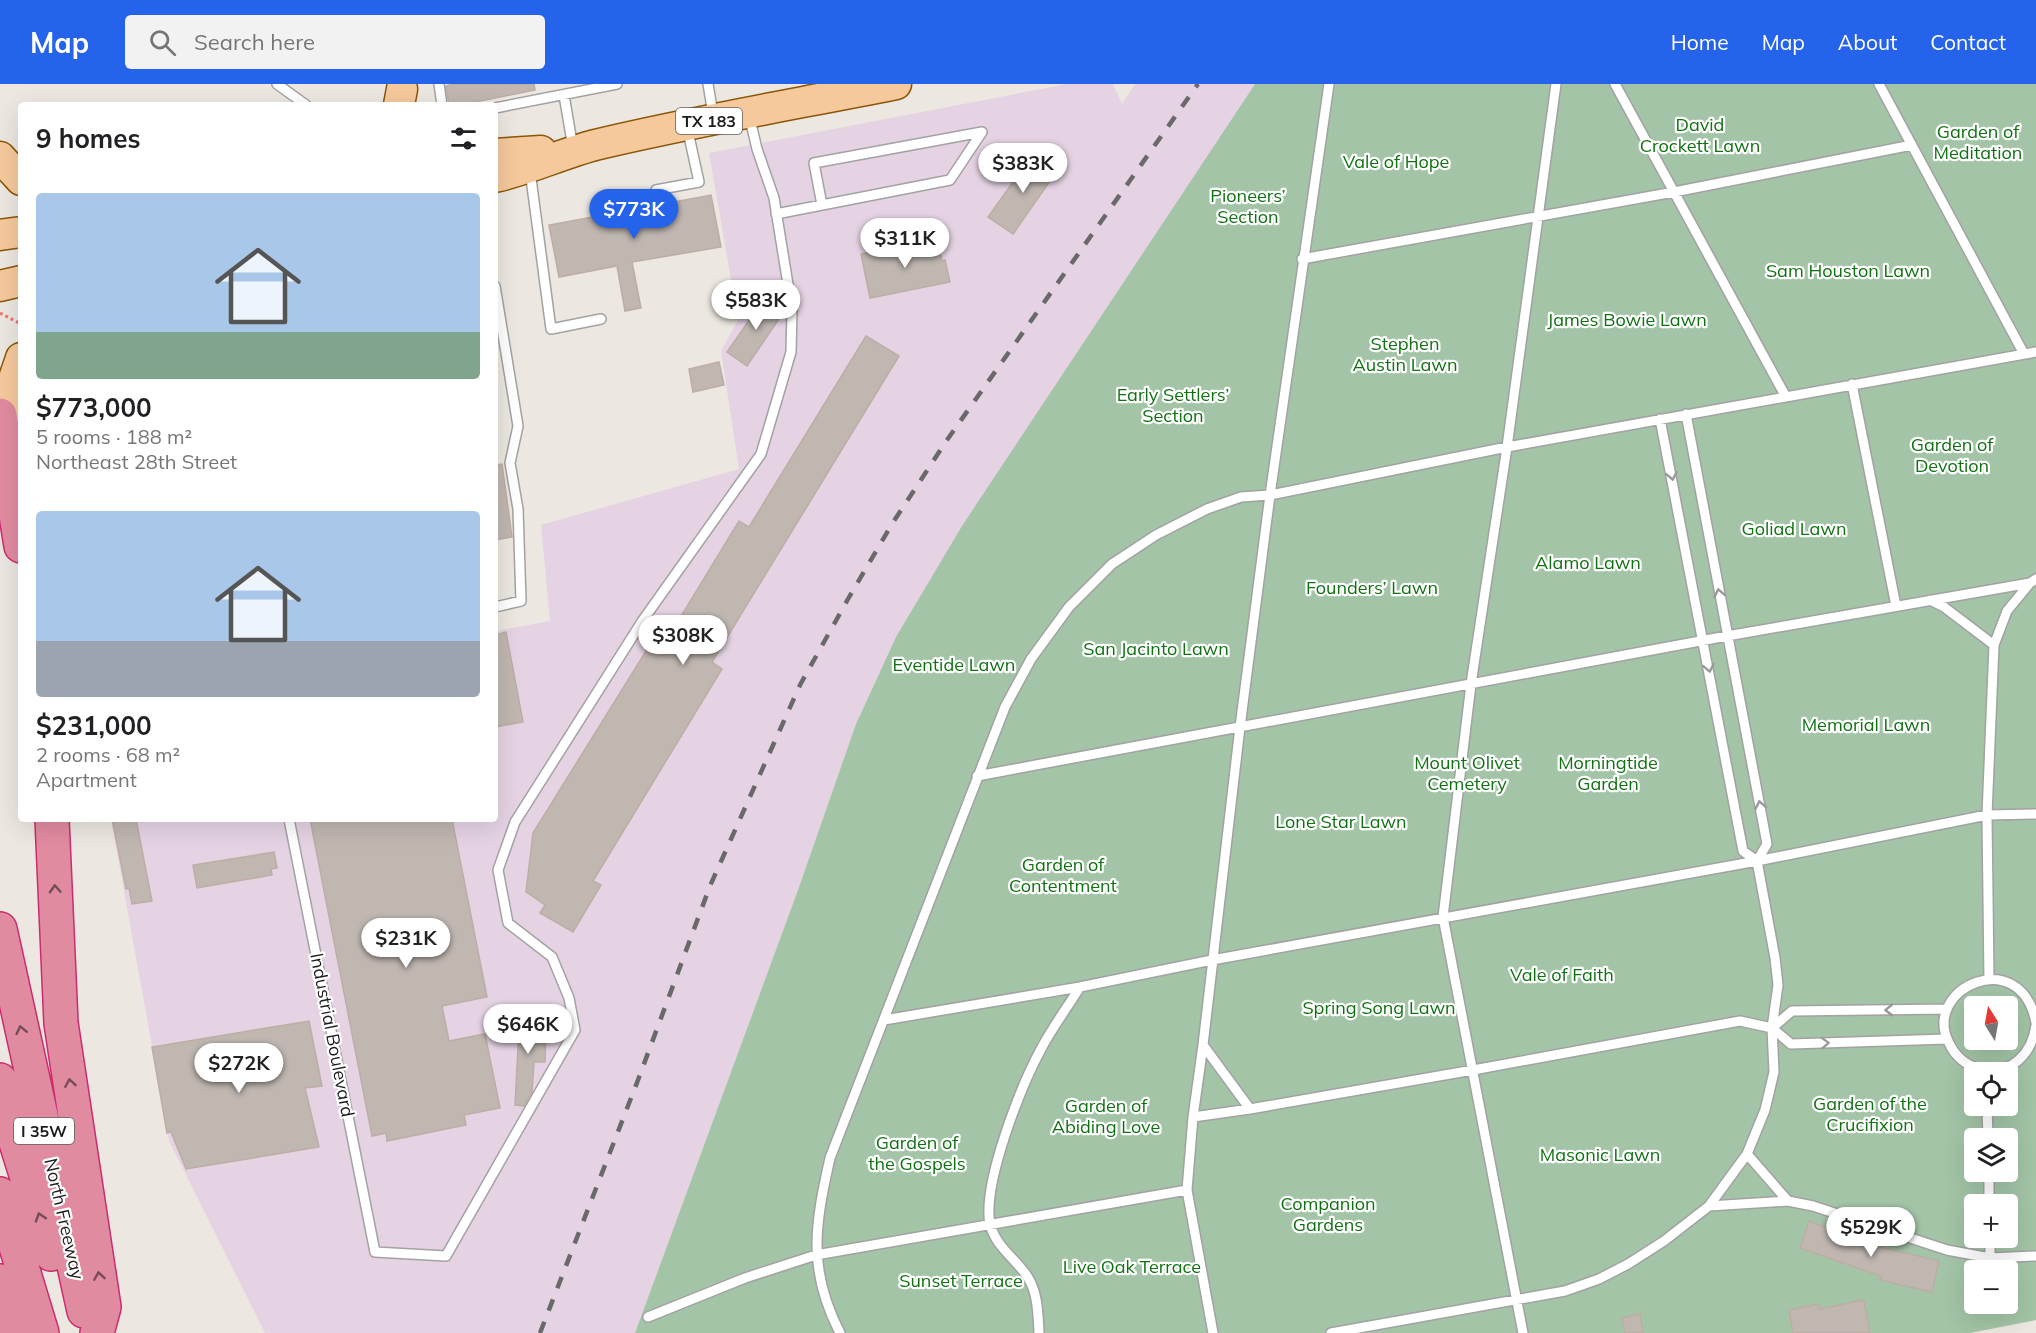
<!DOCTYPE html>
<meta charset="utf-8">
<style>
body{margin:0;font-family:Mulish,sans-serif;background:#f2f2f2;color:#202124;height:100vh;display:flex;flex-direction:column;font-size:22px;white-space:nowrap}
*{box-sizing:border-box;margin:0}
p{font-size:20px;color:#757577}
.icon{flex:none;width:33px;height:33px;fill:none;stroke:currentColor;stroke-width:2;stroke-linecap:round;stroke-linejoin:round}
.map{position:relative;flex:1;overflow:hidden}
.panel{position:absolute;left:18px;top:18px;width:480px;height:720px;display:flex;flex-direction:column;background:#fff;border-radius:6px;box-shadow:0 6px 24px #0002}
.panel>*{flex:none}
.needle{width:39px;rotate:349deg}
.buttons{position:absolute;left:1964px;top:912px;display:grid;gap:12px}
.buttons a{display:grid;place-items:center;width:54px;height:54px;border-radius:6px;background:#fff;box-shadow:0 6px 24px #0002;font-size:30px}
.price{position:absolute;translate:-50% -51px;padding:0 14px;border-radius:21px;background:#fff;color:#222;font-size:20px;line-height:39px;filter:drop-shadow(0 2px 3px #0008)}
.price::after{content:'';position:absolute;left:50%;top:36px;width:18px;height:14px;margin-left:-9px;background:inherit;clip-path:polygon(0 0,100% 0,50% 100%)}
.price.active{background:#2563eb;color:#fff}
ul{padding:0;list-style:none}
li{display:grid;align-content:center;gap:12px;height:318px;padding:0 18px}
li span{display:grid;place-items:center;height:186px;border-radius:6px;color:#555}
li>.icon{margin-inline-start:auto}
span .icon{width:108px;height:108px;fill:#fffc;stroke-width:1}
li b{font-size:26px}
h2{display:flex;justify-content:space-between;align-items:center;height:72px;padding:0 18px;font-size:26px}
header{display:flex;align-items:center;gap:36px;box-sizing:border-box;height:84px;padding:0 30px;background:#2563eb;color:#fff}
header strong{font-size:28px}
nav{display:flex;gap:33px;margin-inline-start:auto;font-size:21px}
.search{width:420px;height:54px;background:#f2f2f2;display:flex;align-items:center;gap:15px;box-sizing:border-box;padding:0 21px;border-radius:6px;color:#757577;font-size:22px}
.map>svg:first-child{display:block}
.industrial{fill:#e5d3e3}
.cemetery{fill:#a3c4a6;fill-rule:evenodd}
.building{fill:#c0b7b1;stroke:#bdada4;stroke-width:1.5}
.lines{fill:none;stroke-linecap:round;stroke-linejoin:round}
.lane-casing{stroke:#a2a2a2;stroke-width:12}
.primary-casing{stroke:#8a5608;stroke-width:33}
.highway-casing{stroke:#cc2c6e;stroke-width:36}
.path{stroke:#f2716c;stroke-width:3;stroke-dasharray:3 3;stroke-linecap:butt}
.lane{stroke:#fff;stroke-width:9}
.primary{stroke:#f6c99c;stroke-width:30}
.highway{stroke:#e18ba1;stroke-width:33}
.rail{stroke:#696969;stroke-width:4.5;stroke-dasharray:12 12;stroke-linecap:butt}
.oneway{stroke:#989898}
.oneway2{stroke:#744d57}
.labels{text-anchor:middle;stroke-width:4.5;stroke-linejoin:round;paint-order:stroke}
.shield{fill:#fff;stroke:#5f5f5f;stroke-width:1.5}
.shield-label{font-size:16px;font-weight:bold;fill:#1b1b1b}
.park-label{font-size:18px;fill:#107112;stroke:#fff}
.street-label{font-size:18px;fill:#1b1b1b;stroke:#fff}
</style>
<header>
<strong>Map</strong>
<div class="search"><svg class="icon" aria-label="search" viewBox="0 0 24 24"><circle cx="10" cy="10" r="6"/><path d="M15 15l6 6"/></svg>Search here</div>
<nav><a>Home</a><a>Map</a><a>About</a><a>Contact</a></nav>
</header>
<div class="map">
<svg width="2036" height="1249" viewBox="0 0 2036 1249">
<rect width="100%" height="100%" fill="#ece8e1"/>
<path class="industrial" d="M1067 0H1113L1122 20 1135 0H1255L1058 298 896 553 856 640 798 806 635 1249H265L169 1057 111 735H495V547L550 537 541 441 739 385 721 267 738 236 709 69Z"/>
<path class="cemetery" d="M1255 0H2036V1236L1970 1249H635L798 806 856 640 896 553 962 442ZM1974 922H2007V956H1974ZM1974 988H2007V1022H1974ZM1974 1054H2007V1088H1974ZM1974 1120H2007V1154H1974ZM1974 1186H2007V1220H1974Z"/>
<path class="building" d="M454 0H534L535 6 461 21H449L446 2Z
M1033 70 1057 87 1013 150 988 133Z
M711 111 721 163 632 178 641 224 625 227 617 182 559 193 549 141Z
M937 155 942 177 945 176 950 198 870 214 861 170Z
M766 212 785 226 747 282 727 268Z
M866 252 899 272 712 578 722 585 593 797 601 801 573 848 540 829 545 821 526 808 533 749 659 546 669 552 739 437 749 443Z
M719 278 724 301 693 308 689 285Z
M502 380 512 453 495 456V381Z
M506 548 523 638 495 643V551Z
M112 735H136L152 817 132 820 129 804 126 805Z
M310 735H452L487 913 442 922 449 957 485 950 500 1024 464 1031 466 1041 387 1057 386 1049 372 1052Z
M274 768 277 784 271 785 272 791 197 804 193 781Z
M520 926H536L535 947 546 948 545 978H534L532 1008 524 1022 515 1021Z
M309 937 322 1002 305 1004 319 1063 186 1085 171 1048 167 1049 152 963Z
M1809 1137 1876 1161V1162L1939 1177 1932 1208 1880 1196 1881 1192 1800 1164Z
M1864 1216 1870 1249H1793L1789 1226 1819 1220 1820 1225Z
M1640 1230 1643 1249H1625L1622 1234Z"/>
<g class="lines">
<defs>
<path id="lane" d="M277 0 306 21
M439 0 442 21
M708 0 713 30
M1615 0 1786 313
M1879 0 2024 270
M564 11 573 64
M495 24 617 0
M530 87 551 245 601 235
M656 106 699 98 687 43
M776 130 950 96 982 48 814 79 822 121
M1302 175 1674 108 1912 61
M495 202 518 342 510 379 518 425 521 517 495 523
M1852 300 1896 522
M1686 330 1767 760 1757 777 1775 874 1778 901 1772 944 1774 988 1765 1026 1747 1070 1709 1122
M1660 335 1743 767 1757 777
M1930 516 1944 523 1994 561
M977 692 1727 552 2030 499
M289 735 375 1168 446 1172 575 946 569 914 552 873 508 839 498 786 515 738 643 536 761 370 791 268 792 225 774 114 757 65 749 31
M1989 895 1987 731 1994 561 2007 527 2030 499 2036 495
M884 936 1080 903 1212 876 1757 777 1987 731 2036 730
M2036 939C2021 859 1921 904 1949 959 1955 972 1965 981 1980 985 2011 992 2032 970 2036 941
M1772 944 1792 927 1947 925
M1203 961 1250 1025
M1987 1022 1988 1054
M1193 1033 1250 1025 1473 986 1740 937 1772 944 1791 960 1947 955
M1747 1070 1788 1117
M1989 1088V1120
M1990 1154V1174
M648 1233 745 1194 816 1171 1187 1106
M840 1249C807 1185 815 1141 830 1074L1005 623 1031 575 1069 523 1112 480 1156 451 1207 425 1241 413 1270 411 1507 363 2036 268
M1039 1249C1038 1230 1038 1208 1027 1192 1014 1173 996 1163 990 1140 982 1100 1021 1002 1041 965 1052 944 1067 924 1080 903
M1213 1249 1187 1106 1193 1033 1203 961 1240 643 1270 411 1329 0
M1331 1249 1565 1207 1599 1195 1628 1180 1664 1157 1709 1122 1788 1117 1813 1122 1947 1166 1990 1174 2036 1172
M1523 1249 1443 833 1471 600 1507 363 1556 0"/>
<path id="primary" d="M399 21 402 5
M495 70 541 67
M0 73 21 96
M495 93C530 85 561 70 595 61 695 37 796 20 896 0
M0 151 21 148
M0 202 21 197
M7 358 9 309 21 274"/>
<path id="highway" d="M0 331 21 462
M52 735 61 939 104 1223 97 1249
M0 845 84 1227
M0 996 12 1046 51 1170
M0 1110 42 1249
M0 1197 16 1249"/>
</defs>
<use href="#lane" class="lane-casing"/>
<use href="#primary" class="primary-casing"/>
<use href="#highway" class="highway-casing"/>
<path class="path" d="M0 229 21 240"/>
<use href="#lane" class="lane"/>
<use href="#primary" class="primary"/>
<use href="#highway" class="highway"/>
<path class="rail" d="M540 1249 638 996 710 802 800 601 848 515 892 440 947 356 1198 0"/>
</g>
<defs><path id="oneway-chevron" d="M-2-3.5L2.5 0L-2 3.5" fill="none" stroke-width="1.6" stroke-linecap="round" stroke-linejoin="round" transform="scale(1.5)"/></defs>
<g class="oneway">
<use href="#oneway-chevron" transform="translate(1672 392) rotate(79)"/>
<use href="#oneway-chevron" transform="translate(1719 509) rotate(-101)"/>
<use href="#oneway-chevron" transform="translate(1709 584) rotate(79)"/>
<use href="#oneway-chevron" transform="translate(1760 721) rotate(-101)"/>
<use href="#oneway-chevron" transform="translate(1889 926) rotate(179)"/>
<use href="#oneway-chevron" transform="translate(1825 959) rotate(-2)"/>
</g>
<g class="oneway2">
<use href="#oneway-chevron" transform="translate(55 805) rotate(-93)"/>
<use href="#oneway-chevron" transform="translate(21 946) rotate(-103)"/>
<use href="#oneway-chevron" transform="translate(70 999) rotate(-99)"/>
<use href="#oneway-chevron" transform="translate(40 1133) rotate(-108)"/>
<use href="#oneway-chevron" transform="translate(99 1192) rotate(-99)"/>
</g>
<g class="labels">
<g class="shield">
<rect x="676" y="24" width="66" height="26" rx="4.5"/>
<rect x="14" y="1034" width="60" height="26" rx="4.5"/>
</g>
<g class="shield-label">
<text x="709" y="43">TX 183</text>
<text x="44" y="1053">I 35W</text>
</g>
<g class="park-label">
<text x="1700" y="47">David<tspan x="1700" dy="21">Crockett Lawn</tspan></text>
<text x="1978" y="54">Garden of<tspan x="1978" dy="21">Meditation</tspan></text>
<text x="1396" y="84">Vale of Hope</text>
<text x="1248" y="118">Pioneers’<tspan x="1248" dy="21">Section</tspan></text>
<text x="1848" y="193">Sam Houston Lawn</text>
<text x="1627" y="242">James Bowie Lawn</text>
<text x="1405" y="266">Stephen<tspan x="1405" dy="21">Austin Lawn</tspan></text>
<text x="1173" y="317">Early Settlers’<tspan x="1173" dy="21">Section</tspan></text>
<text x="1952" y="367">Garden of<tspan x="1952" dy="21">Devotion</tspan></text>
<text x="1794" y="451">Goliad Lawn</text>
<text x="1588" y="485">Alamo Lawn</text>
<text x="1372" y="510">Founders’ Lawn</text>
<text x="1156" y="571">San Jacinto Lawn</text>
<text x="954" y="587">Eventide Lawn</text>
<text x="1866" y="647">Memorial Lawn</text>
<text x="1467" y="685">Mount Olivet<tspan x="1467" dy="21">Cemetery</tspan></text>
<text x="1608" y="685">Morningtide<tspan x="1608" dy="21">Garden</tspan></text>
<text x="1341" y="744">Lone Star Lawn</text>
<text x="1063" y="787">Garden of<tspan x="1063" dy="21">Contentment</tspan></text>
<text x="1562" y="897">Vale of Faith</text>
<text x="1379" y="930">Spring Song Lawn</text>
<text x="1870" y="1026">Garden of the<tspan x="1870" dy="21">Crucifixion</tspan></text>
<text x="1106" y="1028">Garden of<tspan x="1106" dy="21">Abiding Love</tspan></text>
<text x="917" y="1065">Garden of<tspan x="917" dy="21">the Gospels</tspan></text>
<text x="1600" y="1077">Masonic Lawn</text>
<text x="1328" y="1126">Companion<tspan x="1328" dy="21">Gardens</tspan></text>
<text x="1132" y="1189">Live Oak Terrace</text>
<text x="961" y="1203">Sunset Terrace</text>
</g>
<g class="street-label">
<text transform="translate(332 951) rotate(79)" y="6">Industrial Boulevard</text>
<text transform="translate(64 1135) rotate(77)" y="6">North Freeway</text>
</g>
</g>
</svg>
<div class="buttons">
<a><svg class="needle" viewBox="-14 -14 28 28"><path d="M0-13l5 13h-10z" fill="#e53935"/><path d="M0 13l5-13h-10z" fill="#757577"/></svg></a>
<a><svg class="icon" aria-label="locate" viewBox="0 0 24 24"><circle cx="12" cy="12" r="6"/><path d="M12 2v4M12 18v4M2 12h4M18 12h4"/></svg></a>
<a><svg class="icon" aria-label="layers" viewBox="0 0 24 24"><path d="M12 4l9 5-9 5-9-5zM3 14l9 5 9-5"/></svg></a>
<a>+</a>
<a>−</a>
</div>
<b class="price" style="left:1023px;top:110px">$383K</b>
<b class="price active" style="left:634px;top:156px">$773K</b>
<b class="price" style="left:905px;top:185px">$311K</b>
<b class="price" style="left:756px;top:247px">$583K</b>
<b class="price" style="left:683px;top:582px">$308K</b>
<b class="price" style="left:406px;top:885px">$231K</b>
<b class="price" style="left:528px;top:971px">$646K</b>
<b class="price" style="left:239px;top:1010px">$272K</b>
<b class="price" style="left:1871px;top:1174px">$529K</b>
<section class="panel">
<h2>9 homes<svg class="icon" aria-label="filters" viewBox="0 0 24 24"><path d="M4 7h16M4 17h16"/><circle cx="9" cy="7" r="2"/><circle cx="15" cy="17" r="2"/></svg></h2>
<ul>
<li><span style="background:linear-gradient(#a9c7e8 75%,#7fa58c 0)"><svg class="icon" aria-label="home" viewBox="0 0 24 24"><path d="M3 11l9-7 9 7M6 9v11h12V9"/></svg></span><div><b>$773,000</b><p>5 rooms · 188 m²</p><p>Northeast 28th Street</p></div></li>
<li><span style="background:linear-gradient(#a9c7e8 70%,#9aa5b1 0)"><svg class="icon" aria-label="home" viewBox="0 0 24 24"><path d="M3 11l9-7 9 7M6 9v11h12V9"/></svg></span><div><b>$231,000</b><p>2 rooms · 68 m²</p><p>Apartment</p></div></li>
</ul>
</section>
</div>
